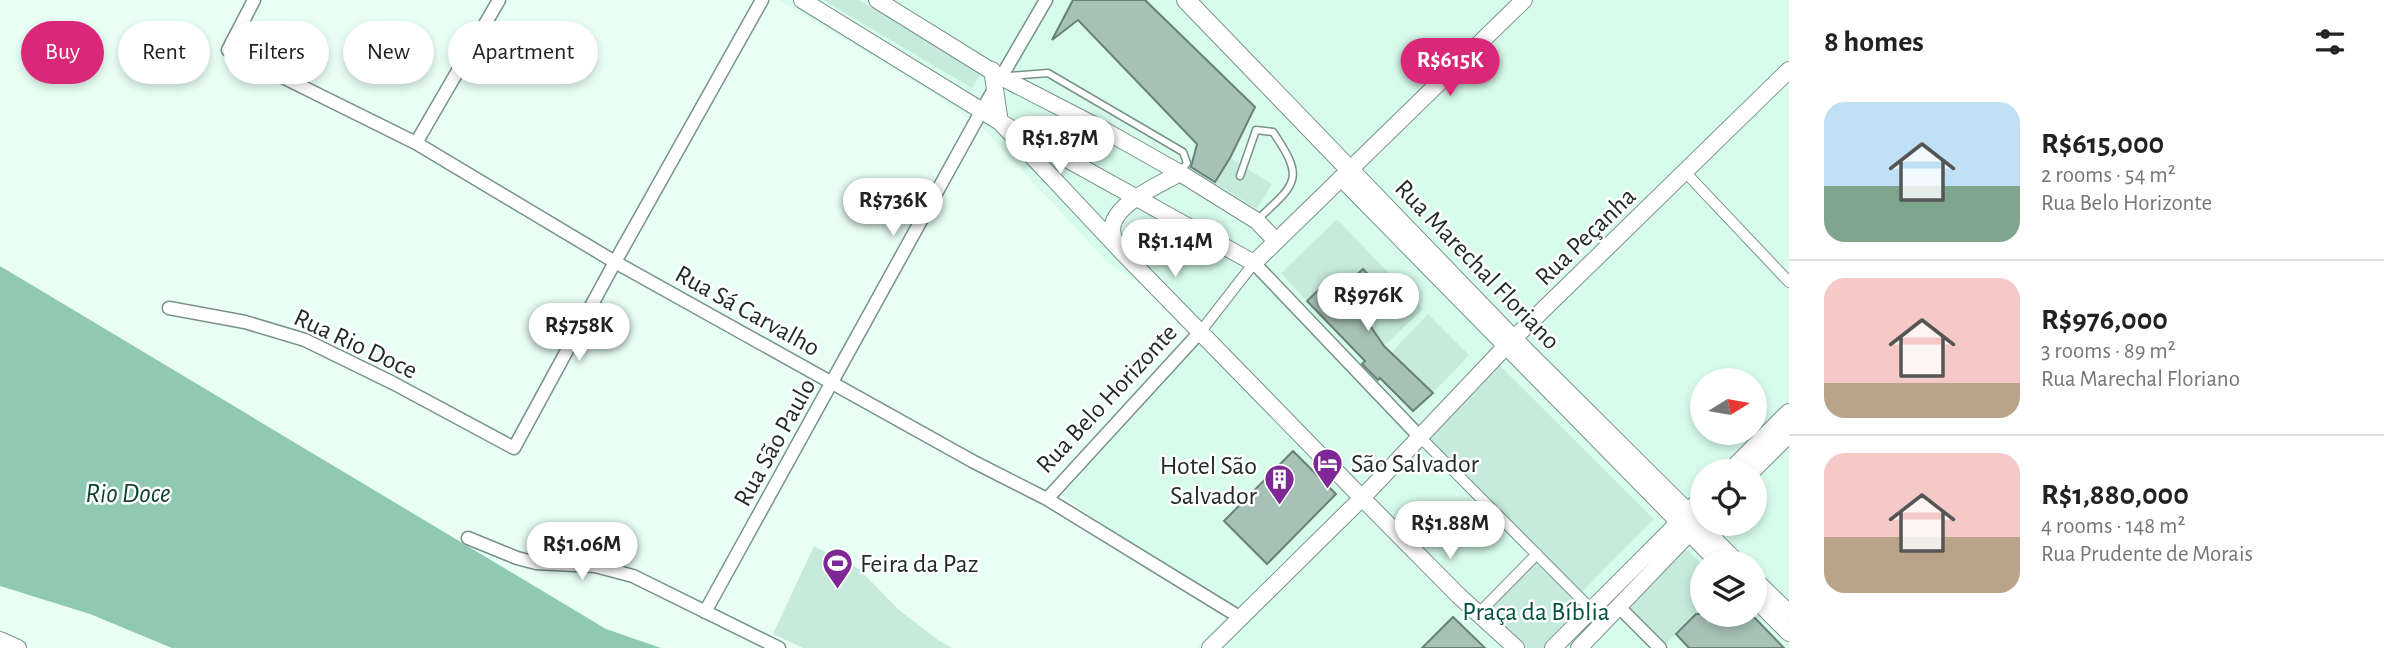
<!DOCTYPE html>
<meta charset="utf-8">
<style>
body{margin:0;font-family:"Alegreya Sans",sans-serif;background:#f6f6f6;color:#222;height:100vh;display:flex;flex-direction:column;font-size:26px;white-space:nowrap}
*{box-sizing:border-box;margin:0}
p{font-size:23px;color:#767676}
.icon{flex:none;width:38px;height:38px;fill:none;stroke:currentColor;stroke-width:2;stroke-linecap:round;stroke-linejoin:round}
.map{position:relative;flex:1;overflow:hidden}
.side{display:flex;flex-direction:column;background:#fff;width:595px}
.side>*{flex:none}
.guide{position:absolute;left:21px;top:21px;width:665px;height:63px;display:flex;gap:14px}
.needle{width:46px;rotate:79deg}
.fabs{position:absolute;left:1690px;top:368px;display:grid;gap:14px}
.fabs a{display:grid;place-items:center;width:77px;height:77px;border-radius:50%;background:#fff;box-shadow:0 4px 10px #0003;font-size:35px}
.price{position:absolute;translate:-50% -60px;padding:0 16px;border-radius:24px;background:#fff;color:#222;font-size:23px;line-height:46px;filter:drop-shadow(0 2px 4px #0008)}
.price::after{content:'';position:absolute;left:50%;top:42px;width:21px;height:16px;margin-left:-10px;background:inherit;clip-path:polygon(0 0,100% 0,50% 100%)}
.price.on{background:#db2777;color:#fff}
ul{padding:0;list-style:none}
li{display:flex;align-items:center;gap:21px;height:175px;padding:0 35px}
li+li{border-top:2px solid #e0e0e0}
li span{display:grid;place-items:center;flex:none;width:196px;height:140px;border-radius:21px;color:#555}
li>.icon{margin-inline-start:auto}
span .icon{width:84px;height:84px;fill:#fffc;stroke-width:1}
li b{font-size:30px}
h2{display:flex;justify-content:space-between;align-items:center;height:84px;padding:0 35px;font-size:30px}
.chip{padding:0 24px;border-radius:32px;background:#fff;box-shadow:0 4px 10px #0003;font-size:24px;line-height:63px}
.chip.on{background:#db2777;color:#fff}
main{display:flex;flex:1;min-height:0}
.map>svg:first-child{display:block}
.built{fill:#d8fcec;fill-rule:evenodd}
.green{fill:#c6eadb}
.water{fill:#8fc9b2}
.building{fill:#a6c1b5;stroke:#688177;stroke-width:2}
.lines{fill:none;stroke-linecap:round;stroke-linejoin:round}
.service-casing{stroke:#799288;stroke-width:9}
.pedestrian-casing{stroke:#799288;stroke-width:12}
.minor-casing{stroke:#799288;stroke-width:15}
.tertiary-casing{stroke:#799288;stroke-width:18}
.secondary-casing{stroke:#799288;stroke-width:20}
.service{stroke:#fff;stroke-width:6}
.pedestrian{stroke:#fff;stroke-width:10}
.minor{stroke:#fff;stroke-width:12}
.tertiary{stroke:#fff;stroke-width:16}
.secondary{stroke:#fff;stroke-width:18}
.labels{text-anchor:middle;stroke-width:5;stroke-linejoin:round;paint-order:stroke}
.street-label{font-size:26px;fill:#212c27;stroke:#fff}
.poi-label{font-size:26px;fill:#212c27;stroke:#fff;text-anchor:start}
.park-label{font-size:26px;fill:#01523d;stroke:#fff}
.water-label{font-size:28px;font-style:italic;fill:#104132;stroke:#fff}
</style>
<main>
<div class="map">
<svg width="1789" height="648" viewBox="0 0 1789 648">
<rect width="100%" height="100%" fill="#e9fff5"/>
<path class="built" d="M779 0H1789V648H1196L1226 617 1062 495 1212 329 1107 262 981 126 925 88ZM1703 380H1755V432H1703ZM1703 471H1755V523H1703ZM1703 562H1755V614H1703Z"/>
<path class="green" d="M823 0H859L981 73 972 88Z
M1230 158 1272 184 1257 209 1215 183Z
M1337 219 1423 309 1384 346 1367 326 1393 301 1363 269 1337 293 1327 282 1307 301 1281 273Z
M1428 314 1469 355 1433 393 1392 352Z
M1495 361 1654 519 1579 595 1419 436Z
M814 546 859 569 899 610 938 640 952 648H803L773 634Z
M1684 547 1703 565V605L1666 644 1628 607Z
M1537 558 1587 610 1549 648H1521L1482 615Z"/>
<path class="water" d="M0 266 606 629 661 648H172L90 614 0 586Z"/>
<path class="building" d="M1073 0H1145L1255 107 1230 158 1215 182 1191 167 1197 144 1078 20 1052 40Z
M1363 269 1393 301 1369 324 1384 346 1433 393 1413 411 1380 378 1378 380 1362 364 1365 361 1307 301 1327 282 1337 293Z
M1293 451 1336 494 1267 564 1224 521Z
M1696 614H1751L1784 648H1689L1676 634Z
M1453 617 1485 648H1422Z"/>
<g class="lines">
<defs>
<path id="service" d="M1010 76 1048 73 1183 152 1187 163 1181 171
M1240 176 1256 130 1273 132C1305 179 1297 183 1258 219"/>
<path id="pedestrian" d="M1685 172 1789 282
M1201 331 1254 263
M1419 436 1592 610
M1478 614 1537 554"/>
<path id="minor" d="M254 0 228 50 416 143 615 262 974 462 1047 499 1241 618
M416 143 499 0
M1254 263 1419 436
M169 308 245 322 305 340 393 383 514 448 615 262 762 0
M1047 499 1201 331
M468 538 517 558 536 563 595 566 633 576 779 648
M1619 607 1660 648
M705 612 982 110 1046 0"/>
<path id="tertiary" d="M802 0 1000 122 1254 263 1524 0
M877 0 1001 77 1102 129 1180 173 1257 221 1276 241
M992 70 1000 122 1123 253 1362 498 1459 596 1516 648
M1341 178 1718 562
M1117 244C1094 211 1158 186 1180 173
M1755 580 1789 613
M1755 599 1789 633
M0 640 18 648
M1210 648 1362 498 1506 346 1789 70
M1553 648 1688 513 1737 562
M1579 648 1696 526"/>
<path id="secondary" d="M1186 0 1514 340 1688 513 1703 498
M1731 471 1789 413
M1751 471 1789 433
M1698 524 1703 519"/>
</defs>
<use href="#service" class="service-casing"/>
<use href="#pedestrian" class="pedestrian-casing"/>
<use href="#minor" class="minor-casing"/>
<use href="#tertiary" class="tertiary-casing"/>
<use href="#secondary" class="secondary-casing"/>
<use href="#service" class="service"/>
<use href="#pedestrian" class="pedestrian"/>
<use href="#minor" class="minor"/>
<use href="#tertiary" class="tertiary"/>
<use href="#secondary" class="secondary"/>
</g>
<defs>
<symbol id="hotel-pin" viewBox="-11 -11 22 30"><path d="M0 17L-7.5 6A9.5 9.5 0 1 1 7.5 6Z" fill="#7e2896" stroke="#fff"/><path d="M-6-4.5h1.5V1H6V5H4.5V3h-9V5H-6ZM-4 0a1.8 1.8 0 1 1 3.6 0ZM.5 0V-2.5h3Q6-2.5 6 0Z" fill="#fff"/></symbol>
<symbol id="building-pin" viewBox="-11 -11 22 30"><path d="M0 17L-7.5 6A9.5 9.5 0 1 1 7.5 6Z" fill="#7e2896" stroke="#fff"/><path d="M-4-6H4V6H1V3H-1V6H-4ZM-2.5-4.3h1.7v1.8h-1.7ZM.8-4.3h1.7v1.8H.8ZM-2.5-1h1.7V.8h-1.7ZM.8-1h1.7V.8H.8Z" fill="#fff"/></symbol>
<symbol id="stadium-pin" viewBox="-11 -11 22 30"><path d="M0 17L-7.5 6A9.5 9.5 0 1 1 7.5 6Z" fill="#7e2896" stroke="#fff"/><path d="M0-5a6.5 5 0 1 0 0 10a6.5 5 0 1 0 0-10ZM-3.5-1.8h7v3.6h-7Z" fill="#fff"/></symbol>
</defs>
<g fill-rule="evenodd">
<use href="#hotel-pin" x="1310" y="446" width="35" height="47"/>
<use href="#building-pin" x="1262" y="462" width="35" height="47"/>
<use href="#stadium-pin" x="820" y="546" width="35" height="47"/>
</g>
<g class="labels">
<g class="street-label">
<text transform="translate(1585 236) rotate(-44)" y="9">Rua Peçanha</text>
<text transform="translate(1478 264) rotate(46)" y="9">Rua Marechal Floriano</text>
<text transform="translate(748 310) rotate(29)" y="9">Rua Sá Carvalho</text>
<text transform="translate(356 343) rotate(25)" y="9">Rua Rio Doce</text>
<text transform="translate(1106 398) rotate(-47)" y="9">Rua Belo Horizonte</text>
<text transform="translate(774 442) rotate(-61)" y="9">Rua São Paulo</text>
</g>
<g class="poi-label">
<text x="1351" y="472">São Salvador</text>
<text x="1257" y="474" text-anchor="end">Hotel São<tspan x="1257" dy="30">Salvador</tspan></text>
<text x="860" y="572">Feira da Paz</text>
</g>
<g class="park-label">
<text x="1536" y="620">Praça da Bíblia</text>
</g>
<g class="water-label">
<text x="128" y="502">Rio Doce</text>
</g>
</g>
</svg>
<div class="fabs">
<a><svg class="needle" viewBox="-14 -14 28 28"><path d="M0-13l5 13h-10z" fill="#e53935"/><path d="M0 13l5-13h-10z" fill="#767676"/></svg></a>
<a><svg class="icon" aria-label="locate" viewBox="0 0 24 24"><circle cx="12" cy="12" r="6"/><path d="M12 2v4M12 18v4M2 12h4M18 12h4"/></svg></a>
<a><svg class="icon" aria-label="layers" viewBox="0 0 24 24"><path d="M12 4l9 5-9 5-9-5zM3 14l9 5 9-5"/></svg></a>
</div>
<b class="price on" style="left:1450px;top:98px">R$615K</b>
<b class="price" style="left:1060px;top:176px">R$1.87M</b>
<b class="price" style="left:893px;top:238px">R$736K</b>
<b class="price" style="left:1175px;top:279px">R$1.14M</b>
<b class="price" style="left:1368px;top:333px">R$976K</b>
<b class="price" style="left:579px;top:363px">R$758K</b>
<b class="price" style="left:1450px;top:561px">R$1.88M</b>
<b class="price" style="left:582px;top:582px">R$1.06M</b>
<div class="guide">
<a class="chip on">Buy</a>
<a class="chip">Rent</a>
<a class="chip">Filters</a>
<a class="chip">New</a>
<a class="chip">Apartment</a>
</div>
</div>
<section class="side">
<h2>8 homes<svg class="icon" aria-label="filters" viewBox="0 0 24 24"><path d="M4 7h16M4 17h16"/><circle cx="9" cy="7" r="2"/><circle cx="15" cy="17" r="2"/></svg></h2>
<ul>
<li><span style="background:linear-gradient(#bfe0f5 60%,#7fa58c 0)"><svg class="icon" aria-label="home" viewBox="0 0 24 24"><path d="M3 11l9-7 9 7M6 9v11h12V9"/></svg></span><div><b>R$615,000</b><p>2 rooms · 54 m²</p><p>Rua Belo Horizonte</p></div></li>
<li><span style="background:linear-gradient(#f6c9c9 75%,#b9a48a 0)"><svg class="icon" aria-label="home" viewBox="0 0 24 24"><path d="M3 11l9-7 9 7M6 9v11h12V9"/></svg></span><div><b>R$976,000</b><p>3 rooms · 89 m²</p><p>Rua Marechal Floriano</p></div></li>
<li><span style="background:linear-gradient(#f6c9c9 60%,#b9a48a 0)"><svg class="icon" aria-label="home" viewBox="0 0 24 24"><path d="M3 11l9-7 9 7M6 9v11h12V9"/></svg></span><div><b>R$1,880,000</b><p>4 rooms · 148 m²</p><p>Rua Prudente de Morais</p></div></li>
</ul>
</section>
</main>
